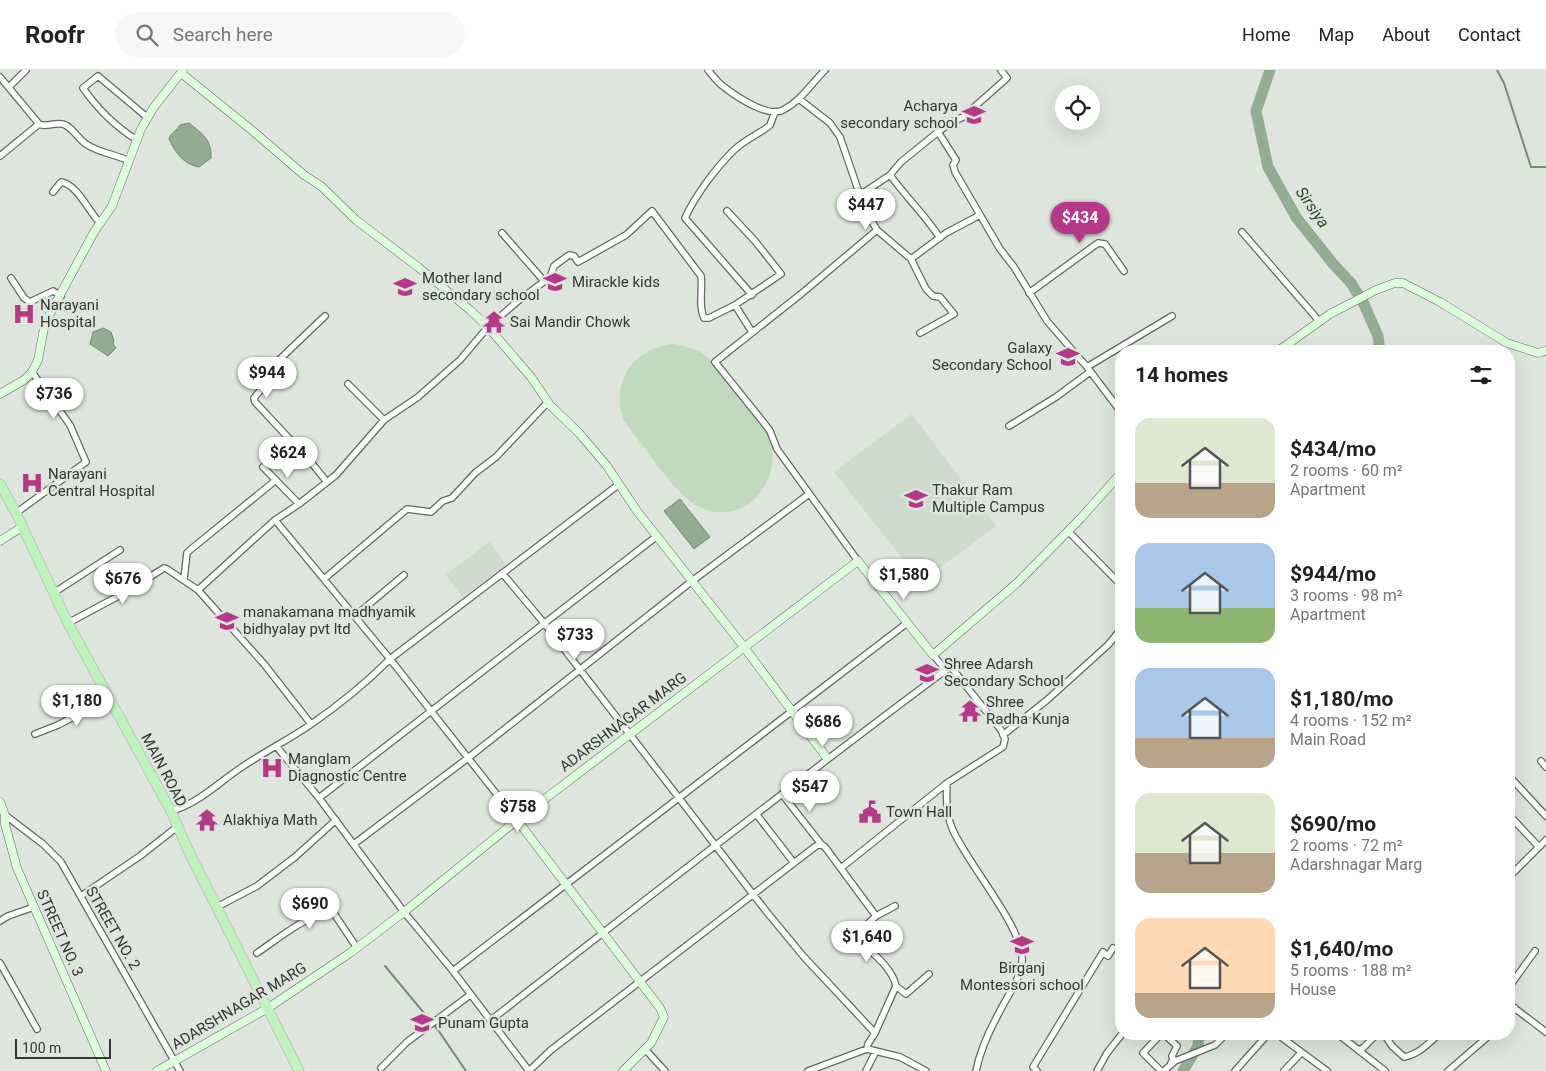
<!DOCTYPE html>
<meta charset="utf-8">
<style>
body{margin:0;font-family:Roboto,sans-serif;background:#f6f6f6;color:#222;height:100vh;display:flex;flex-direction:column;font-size:19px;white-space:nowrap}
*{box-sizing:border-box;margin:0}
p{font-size:16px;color:#767676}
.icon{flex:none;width:28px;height:28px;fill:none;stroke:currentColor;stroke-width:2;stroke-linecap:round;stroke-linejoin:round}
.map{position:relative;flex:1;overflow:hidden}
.sheet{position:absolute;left:1115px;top:275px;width:400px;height:695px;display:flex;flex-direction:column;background:#fff;border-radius:20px;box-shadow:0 5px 20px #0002}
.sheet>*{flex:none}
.controls{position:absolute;left:1055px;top:15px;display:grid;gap:10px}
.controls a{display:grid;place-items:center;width:45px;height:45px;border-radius:50%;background:#fff;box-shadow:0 5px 20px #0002;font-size:25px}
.scale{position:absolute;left:15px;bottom:12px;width:96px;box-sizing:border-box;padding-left:5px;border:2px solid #343734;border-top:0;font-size:14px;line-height:18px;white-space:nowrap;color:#343734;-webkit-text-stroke:4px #dde5dc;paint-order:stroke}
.price{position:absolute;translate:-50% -42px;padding:0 11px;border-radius:18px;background:#fff;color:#222;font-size:16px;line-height:32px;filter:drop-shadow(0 1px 2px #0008)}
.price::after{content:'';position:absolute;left:50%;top:30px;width:15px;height:11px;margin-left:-8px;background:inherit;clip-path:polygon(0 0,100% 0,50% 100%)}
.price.active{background:#b63989;color:#fff}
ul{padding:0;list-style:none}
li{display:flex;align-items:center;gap:15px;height:125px;padding:0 20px}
li span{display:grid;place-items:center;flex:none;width:140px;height:100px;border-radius:15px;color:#555}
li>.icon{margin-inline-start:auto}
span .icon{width:60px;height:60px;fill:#fffc;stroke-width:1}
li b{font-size:21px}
h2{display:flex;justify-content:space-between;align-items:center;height:60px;padding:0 20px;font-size:21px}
header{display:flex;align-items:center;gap:30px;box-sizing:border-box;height:70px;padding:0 25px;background:#fff;border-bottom:1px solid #e0e0e0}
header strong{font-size:24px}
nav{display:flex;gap:28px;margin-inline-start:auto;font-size:18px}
.search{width:350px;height:45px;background:#f6f6f6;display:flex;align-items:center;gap:12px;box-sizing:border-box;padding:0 18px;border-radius:28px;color:#767676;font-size:19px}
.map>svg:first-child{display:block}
.built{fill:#cedbcd}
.green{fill:#bfdabd}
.water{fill:#93ad92;stroke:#768a76}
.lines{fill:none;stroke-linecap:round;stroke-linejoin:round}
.stream{stroke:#768a76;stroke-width:2}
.river{stroke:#93ad92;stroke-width:11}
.street-casing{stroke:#616961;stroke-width:8}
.secondary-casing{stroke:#616961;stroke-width:9}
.primary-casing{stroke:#c2c3c2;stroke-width:11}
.street{stroke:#fff;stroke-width:5.5}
.secondary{stroke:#ddfadc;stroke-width:8}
.primary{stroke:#bbf5b9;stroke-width:9}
.labels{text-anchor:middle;stroke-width:5;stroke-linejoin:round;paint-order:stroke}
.poi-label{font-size:15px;fill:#343734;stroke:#dde5dc;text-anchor:start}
.street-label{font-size:15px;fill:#343734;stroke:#dde5dc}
.water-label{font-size:16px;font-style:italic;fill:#244b24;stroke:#dde5dc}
</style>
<header>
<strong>Roofr</strong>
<div class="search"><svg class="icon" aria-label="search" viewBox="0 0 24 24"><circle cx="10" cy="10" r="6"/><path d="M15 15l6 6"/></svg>Search here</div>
<nav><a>Home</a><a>Map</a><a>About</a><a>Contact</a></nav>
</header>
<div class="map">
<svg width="1546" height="1001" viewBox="0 0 1546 1001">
<rect width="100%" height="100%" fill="#dde5dc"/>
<path class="built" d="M912 344 996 456 921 512 834 402Z
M489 472 506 495 463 527 446 505Z"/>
<path class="green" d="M673 274C693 277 701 281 716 295L765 358C790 404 748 460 699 437 676 426 641 372 624 351 610 312 633 278 673 274Z"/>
<path class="water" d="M189 53C202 64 212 69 211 88L199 97C184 95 175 82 169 69 171 62 177 61 180 55Z
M103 258 111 262 114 271 113 274 116 278 108 286 90 274 93 262Z
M680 429 710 467 694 479 664 441Z"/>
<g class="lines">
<path class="stream" d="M1497 0 1504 13 1531 97H1546
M385 896 438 960 466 1001"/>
<path class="river" d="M1270 0 1256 41 1268 97 1296 147 1334 195 1351 213 1363 232 1378 266 1380 281
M1183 1001 1198 976 1199 964"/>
<defs>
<path id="street" d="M708 0C713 6 718 13 724 17 737 27 768 48 783 40 801 31 811 14 825 0
M0 7 39 54 0 86
M9 17 26 0
M799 29 830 53 840 67 865 140 877 160 911 189 946 163 980 145
M39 54C47 58 53 52 62 54 71 55 78 69 86 74 99 83 115 84 129 91
M938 62 956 90 953 95 955 102 1000 179 1014 197 1047 251 1087 297 1121 342
M137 70C116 57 97 38 83 18L98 6 148 48
M890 105C906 127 925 145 940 168
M53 122 61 112C77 114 89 142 100 153
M860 125 890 105 901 92 938 62 950 53 963 47 1007 8 1001 0
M727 141 755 171 781 204 735 235 752 262
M1242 162 1320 252
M502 163 544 211
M911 189 926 219 933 226 940 227 954 244 920 263
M11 208 24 228 30 232 53 221 61 226
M1029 223 1098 173 1105 174 1124 201
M752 225 685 148C695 126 715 99 733 81 742 72 754 66 765 59L770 55 775 42
M325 246 280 289 278 299 254 328 255 332 310 391 327 412
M1087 297 1172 246
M348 314 384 350
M1009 356 1056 327 1090 302
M263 397 299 434
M16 443 86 392 70 355 32 302
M275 450 390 589 517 750
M1068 461 1121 515
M858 491 777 379 770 361 764 353 715 292 801 224 877 160
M502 503 544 553 766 841 804 887 875 963
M184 509 187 483 190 480 276 410
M324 509 407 439 431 442 443 431 452 428 475 403 496 387 548 332
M198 520 275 450 299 434 336 405 384 350 418 327 460 290 488 257 518 231 550 207 554 196 569 185 574 186 578 192 626 165 652 141 701 206C703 220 698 235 704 248H709L735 235
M55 522 120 480
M355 546 404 505
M68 553 126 522 164 498 167 499 198 520 264 594 311 654
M35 664 58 655 110 628
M1003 665 1047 630 1108 575 1121 559
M276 676 319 728 404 842 453 901 529 1001
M1541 691 1546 697
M1509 706 1546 746
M947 713C946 728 946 744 952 758 965 791 1026 860 1022 892 1020 910 1007 926 1000 941 990 959 980 981 976 1001
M782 724 821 774
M319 728 657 466
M171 741C198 734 219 712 242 697 264 682 288 670 310 655 339 635 366 613 390 589L618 415
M5 745 43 774 61 792 180 1001
M757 745 794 793
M1509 745 1539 777
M354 774 468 688 692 511 809 424
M841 798 947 713 1003 677 1005 669 1001 660 951 597 946 600 933 585
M1509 807 1546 770
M81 826 140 786 177 757
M217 837 257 816 295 787 336 750
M0 851 8 846 34 837
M257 883C279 868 302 849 328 841L335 845 357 878
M0 893 37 959
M453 901 907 553
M896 916 906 924 929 904
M1509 917 1535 881
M1509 934 1546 962
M1509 945 1515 938
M491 950C642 833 792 714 946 600
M1161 964 1143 983 1161 1001
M1164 964 1177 976 1172 986 1173 989 1171 993
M1277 964 1327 1001
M1338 964 1385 1001
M1384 964 1392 976 1404 987C1419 984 1428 974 1439 964
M645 979 665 1001
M867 979 868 974 875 963 896 916C892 896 868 880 855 866L876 846 895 836
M1358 980 1363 978 1377 964
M381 998 407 972 470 925
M529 1001 551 980 816 776 821 774 825 777 876 846
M808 1001 867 979 900 987 926 1001
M866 1001 876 981
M1037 1001 1033 997 1103 882 1108 886 1113 878
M1097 1001 1107 983 1122 964
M1164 1001 1175 991 1215 975 1226 964
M1235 1001 1268 964
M1284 1001 1301 983
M1448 1001 1491 964"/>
<path id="secondary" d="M181 3 254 62 304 105 321 116 356 150 418 197 470 240 488 257 531 307 550 335 579 363 607 396 637 441 744 577 827 688
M1278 281 1330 244 1376 220 1395 213H1403L1440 232 1507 273 1538 283 1546 281
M0 324 24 310 32 302 38 290 45 253 94 162 112 136 141 59 154 37 183 0
M0 471 22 457
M0 732 5 745V754L17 798 106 1001
M517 750 660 938 664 947 651 973 623 1001
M157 1001 268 938 350 883 404 842 517 750 858 491 933 585 1017 513 1081 448 1121 403"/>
<path id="primary" d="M0 414 16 443 68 553 171 741 189 782 299 1001"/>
</defs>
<use href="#street" class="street-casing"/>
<use href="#secondary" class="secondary-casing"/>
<use href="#primary" class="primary-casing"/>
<use href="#street" class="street"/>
<use href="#secondary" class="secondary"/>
<use href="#primary" class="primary"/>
</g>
<defs>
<symbol id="school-bare" viewBox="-9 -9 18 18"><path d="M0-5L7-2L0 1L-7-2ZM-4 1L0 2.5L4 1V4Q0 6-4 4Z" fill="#b63989" stroke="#dde5dc" stroke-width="2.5" paint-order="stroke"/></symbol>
<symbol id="hospital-bare" viewBox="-9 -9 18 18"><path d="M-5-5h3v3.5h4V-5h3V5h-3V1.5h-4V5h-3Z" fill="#b63989" stroke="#dde5dc" stroke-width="2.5" paint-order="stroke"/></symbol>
<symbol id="temple-bare" viewBox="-9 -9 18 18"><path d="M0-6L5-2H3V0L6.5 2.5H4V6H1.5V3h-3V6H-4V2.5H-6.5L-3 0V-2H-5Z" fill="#b63989" stroke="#dde5dc" stroke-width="2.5" paint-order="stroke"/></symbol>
<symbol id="university-bare" viewBox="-9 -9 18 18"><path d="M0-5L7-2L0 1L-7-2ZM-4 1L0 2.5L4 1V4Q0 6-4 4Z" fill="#b63989" stroke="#dde5dc" stroke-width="2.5" paint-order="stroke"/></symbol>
<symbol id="civic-bare" viewBox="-9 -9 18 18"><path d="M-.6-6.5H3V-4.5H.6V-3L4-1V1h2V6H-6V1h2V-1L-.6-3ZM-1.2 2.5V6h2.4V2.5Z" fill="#b63989" stroke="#dde5dc" stroke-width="2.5" paint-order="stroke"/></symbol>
</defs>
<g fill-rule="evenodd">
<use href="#school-bare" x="958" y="29" width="32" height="32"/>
<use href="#school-bare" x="539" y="196" width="32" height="32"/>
<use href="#school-bare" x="389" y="201" width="32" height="32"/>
<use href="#hospital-bare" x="8" y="228" width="32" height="32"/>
<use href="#temple-bare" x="478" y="236" width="32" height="32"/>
<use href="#school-bare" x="1052" y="271" width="32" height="32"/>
<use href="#hospital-bare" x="16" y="397" width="32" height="32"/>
<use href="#university-bare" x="900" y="413" width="32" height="32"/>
<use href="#school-bare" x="211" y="535" width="32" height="32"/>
<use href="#school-bare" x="911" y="587" width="32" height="32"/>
<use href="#temple-bare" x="954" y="625" width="32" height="32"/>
<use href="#hospital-bare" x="256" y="682" width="32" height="32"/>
<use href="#civic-bare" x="854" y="726" width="32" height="32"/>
<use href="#temple-bare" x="191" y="734" width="32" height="32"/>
<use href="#school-bare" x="1006" y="859" width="32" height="32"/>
<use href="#school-bare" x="406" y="937" width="32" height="32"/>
</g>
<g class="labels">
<g class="poi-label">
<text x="958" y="41" text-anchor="end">Acharya<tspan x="958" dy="17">secondary school</tspan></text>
<text x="422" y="213">Mother land<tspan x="422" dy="17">secondary school</tspan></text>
<text x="572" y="217">Mirackle kids</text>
<text x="40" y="240">Narayani<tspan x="40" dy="17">Hospital</tspan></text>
<text x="510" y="257">Sai Mandir Chowk</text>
<text x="1052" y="283" text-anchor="end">Galaxy<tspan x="1052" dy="17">Secondary School</tspan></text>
<text x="48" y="409">Narayani<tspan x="48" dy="17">Central Hospital</tspan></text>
<text x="932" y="425">Thakur Ram<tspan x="932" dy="17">Multiple Campus</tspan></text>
<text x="243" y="547">manakamana madhyamik<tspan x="243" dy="17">bidhyalay pvt ltd</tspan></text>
<text x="944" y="599">Shree Adarsh<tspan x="944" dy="17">Secondary School</tspan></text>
<text x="986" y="637">Shree<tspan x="986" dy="17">Radha Kunja</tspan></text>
<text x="288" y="694">Manglam<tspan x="288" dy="17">Diagnostic Centre</tspan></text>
<text x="886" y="747">Town Hall</text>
<text x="223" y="755">Alakhiya Math</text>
<text x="1022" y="903" text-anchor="middle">Birganj<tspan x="1022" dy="17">Montessori school</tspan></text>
<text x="438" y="958">Punam Gupta</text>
</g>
<g class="street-label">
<text transform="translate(623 652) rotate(-37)" y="5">ADARSHNAGAR MARG</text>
<text transform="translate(164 700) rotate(62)" y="5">MAIN ROAD</text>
<text transform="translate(113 858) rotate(60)" y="5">STREET NO. 2</text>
<text transform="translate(60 863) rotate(66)" y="5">STREET NO. 3</text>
<text transform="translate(239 936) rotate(-31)" y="5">ADARSHNAGAR MARG</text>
</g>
<g class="water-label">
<text transform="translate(1313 137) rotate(55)" y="6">Sirsiya</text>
</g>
</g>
</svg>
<div class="controls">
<a><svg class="icon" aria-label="locate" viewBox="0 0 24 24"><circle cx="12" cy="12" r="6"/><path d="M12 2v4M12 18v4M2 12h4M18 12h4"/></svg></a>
</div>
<div class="scale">100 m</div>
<b class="price" style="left:866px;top:161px">$447</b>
<b class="price active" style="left:1080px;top:174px">$434</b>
<b class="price" style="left:267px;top:329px">$944</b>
<b class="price" style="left:54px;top:350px">$736</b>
<b class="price" style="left:288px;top:409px">$624</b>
<b class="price" style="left:904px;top:531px">$1,580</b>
<b class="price" style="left:123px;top:535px">$676</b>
<b class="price" style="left:575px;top:591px">$733</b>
<b class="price" style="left:77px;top:657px">$1,180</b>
<b class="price" style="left:823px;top:678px">$686</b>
<b class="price" style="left:810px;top:743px">$547</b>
<b class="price" style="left:518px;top:763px">$758</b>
<b class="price" style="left:310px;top:860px">$690</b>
<b class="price" style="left:867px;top:893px">$1,640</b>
<section class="sheet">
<h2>14 homes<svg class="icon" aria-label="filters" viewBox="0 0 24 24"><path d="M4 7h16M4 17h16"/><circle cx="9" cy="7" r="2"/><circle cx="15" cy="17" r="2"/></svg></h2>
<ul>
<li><span style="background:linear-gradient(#dfe7d0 65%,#b9a48a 0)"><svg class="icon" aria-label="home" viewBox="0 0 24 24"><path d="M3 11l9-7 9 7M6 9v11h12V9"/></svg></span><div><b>$434/mo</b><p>2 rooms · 60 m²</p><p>Apartment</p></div></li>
<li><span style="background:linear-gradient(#a9c7e8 65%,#8fb573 0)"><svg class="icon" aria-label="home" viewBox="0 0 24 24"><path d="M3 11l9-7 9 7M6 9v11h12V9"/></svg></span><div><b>$944/mo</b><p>3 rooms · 98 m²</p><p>Apartment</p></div></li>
<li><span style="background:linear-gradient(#a9c7e8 70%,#b9a48a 0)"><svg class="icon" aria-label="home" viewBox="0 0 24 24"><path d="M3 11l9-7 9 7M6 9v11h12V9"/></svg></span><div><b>$1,180/mo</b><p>4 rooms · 152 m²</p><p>Main Road</p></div></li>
<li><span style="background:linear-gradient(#dfe7d0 60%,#b9a48a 0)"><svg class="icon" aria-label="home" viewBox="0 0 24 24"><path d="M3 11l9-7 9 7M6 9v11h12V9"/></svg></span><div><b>$690/mo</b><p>2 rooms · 72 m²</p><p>Adarshnagar Marg</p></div></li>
<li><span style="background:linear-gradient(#ffd9b3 75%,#b9a48a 0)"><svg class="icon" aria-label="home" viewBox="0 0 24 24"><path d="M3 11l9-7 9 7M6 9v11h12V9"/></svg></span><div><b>$1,640/mo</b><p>5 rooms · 188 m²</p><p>House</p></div></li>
</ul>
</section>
</div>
